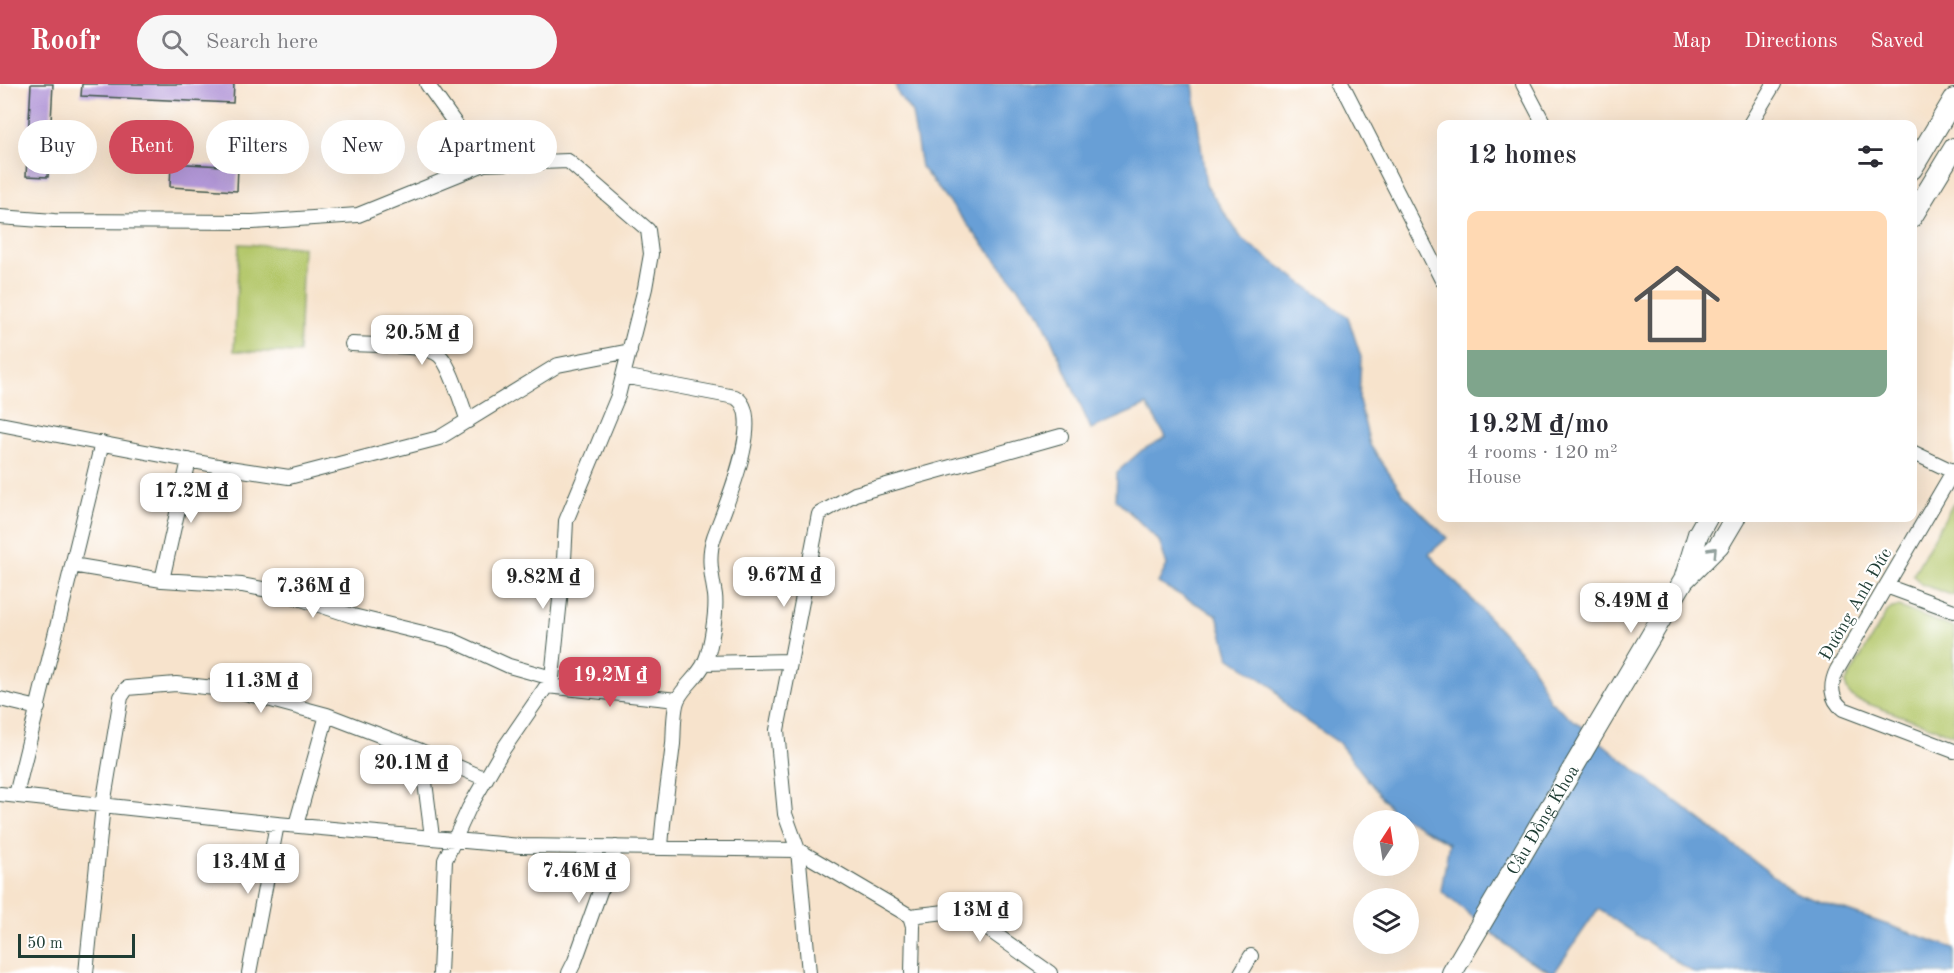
<!DOCTYPE html>
<meta charset="utf-8">
<style>
body{margin:0;font-family:"Old Standard TT",serif;background:#f7f7f7;color:#2b2b33;height:100vh;display:flex;flex-direction:column;font-size:22px;white-space:nowrap}
*{box-sizing:border-box;margin:0}
p{font-size:20px;color:#7c7c81}
.icon{flex:none;width:33px;height:33px;fill:none;stroke:currentColor;stroke-width:2;stroke-linecap:round;stroke-linejoin:round}
.map{position:relative;flex:1;overflow:hidden}
.side{position:absolute;left:1437px;top:36px;width:480px;height:402px;display:flex;flex-direction:column;background:#fff;border-radius:12px;box-shadow:0 6px 24px #0002}
.side>*{flex:none}
.hud{position:absolute;left:18px;top:36px;width:570px;height:54px;display:flex;gap:12px}
.needle{width:39px;rotate:12deg}
.controls{position:absolute;left:1353px;top:726px;display:grid;gap:12px}
.controls a{display:grid;place-items:center;width:66px;height:66px;border-radius:50%;background:#fff;box-shadow:0 6px 24px #0002;font-size:30px}
.scale{position:absolute;left:18px;bottom:15px;width:117px;box-sizing:border-box;padding-left:6px;border:3px solid #1f3d34;border-top:0;font-size:16px;line-height:21px;white-space:nowrap;color:#1f3d34;-webkit-text-stroke:4px #fff;paint-order:stroke}
.price{position:absolute;translate:-50% -51px;padding:0 14px;border-radius:12px;background:#fff;color:#222;font-size:20px;line-height:39px;filter:drop-shadow(0 2px 3px #0008)}
.price::after{content:'';position:absolute;left:50%;top:36px;width:18px;height:14px;margin-left:-9px;background:inherit;clip-path:polygon(0 0,100% 0,50% 100%)}
.price.on{background:#d1495b;color:#fff}
ul{padding:0;list-style:none}
li{display:grid;align-content:center;gap:12px;height:318px;padding:0 30px}
li+li{border-top:2px solid #e1e1e2}
li span{display:grid;place-items:center;height:186px;border-radius:12px;color:#555}
li>.icon{margin-inline-start:auto}
span .icon{width:108px;height:108px;fill:#fffc;stroke-width:1}
li b{font-size:26px}
h2{display:flex;justify-content:space-between;align-items:center;height:72px;padding:0 30px;font-size:26px}
.tag{padding:0 21px;border-radius:27px;background:#fff;box-shadow:0 6px 24px #0002;font-size:21px;line-height:54px}
.tag.on{background:#d1495b;color:#fff}
header{display:flex;align-items:center;gap:36px;box-sizing:border-box;height:84px;padding:0 30px;background:#d1495b;color:#fff}
header strong{font-size:28px}
nav{display:flex;gap:33px;margin-inline-start:auto;font-size:21px}
.search{width:420px;height:54px;background:#f7f7f7;display:flex;align-items:center;gap:15px;box-sizing:border-box;padding:0 21px;border-radius:33px;color:#7c7c81;font-size:22px}
.map>svg:first-child{display:block}
.green{fill:#b4c76a;stroke:#6a824f;stroke-width:1.5}
.water{fill:#689fd6;stroke:#446e85;stroke-width:1.5}
.building{fill:#b398d8}
.lines{fill:none;stroke-linecap:round;stroke-linejoin:round}
.street-casing{stroke:#3f564b;stroke-width:16}
.secondary-casing{stroke:#3f564b;stroke-width:22}
.street{stroke:#fff;stroke-width:14}
.secondary{stroke:#fff;stroke-width:20}
.oneway{stroke:#8f9e9a}
.labels{text-anchor:middle;stroke-width:4.5;stroke-linejoin:round;paint-order:stroke}
.street-label{font-size:18px;fill:#1f3d34;stroke:#fff}
</style>
<header>
<strong>Roofr</strong>
<div class="search"><svg class="icon" aria-label="search" viewBox="0 0 24 24"><circle cx="10" cy="10" r="6"/><path d="M15 15l6 6"/></svg>Search here</div>
<nav><a>Map</a><a>Directions</a><a>Saved</a></nav>
</header>
<div class="map">
<svg width="1954" height="889" viewBox="0 0 1954 889">
<rect width="100%" height="100%" fill="#fff"/>
<filter id="ink" filterUnits="userSpaceOnUse"><feTurbulence type="fractalNoise" baseFrequency=".0167" numOctaves="2"/><feDisplacementMap in="SourceGraphic" scale="12" xChannelSelector="R" yChannelSelector="G"/><feConvolveMatrix kernelMatrix="1 2 1 2 8 2 1 2 1" color-interpolation-filters="sRGB"/></filter>
<filter id="wash" filterUnits="userSpaceOnUse"><feTurbulence type="fractalNoise" baseFrequency=".008" numOctaves="4" result="noise"/><feDisplacementMap in="SourceGraphic" scale="24" xChannelSelector="R" yChannelSelector="G"/><feGaussianBlur stdDeviation="1.35" result="paint"/><feColorMatrix in="noise" values="0 0 0 0 0 0 0 0 0 0 0 0 0 0 0 0 0 1.4 0 .05"/><feComposite in="paint" operator="in"/></filter>
<g filter="url(#wash)">
<rect width="100%" height="100%" fill="#f7e3cc"/>
<path class="green" d="M239 160 303 163 299 269 234 267Z
M1954 418V512L1921 500 1913 491Z
M1899 523 1954 544V651L1855 615C1849 611 1845 606 1846 598L1887 528 1892 524Z"/>
<path class="water" d="M895 0H1193L1206 101 1242 155 1348 233 1361 273 1359 316 1370 361 1404 411 1447 454 1429 470 1531 579 1550 617 1639 689 1796 809 1954 864V889H1694L1598 825 1554 889 1519 871 1441 807 1449 759 1393 728 1339 659 1288 624 1273 603 1229 573 1217 531 1158 499 1167 481 1159 457 1116 415 1117 388 1142 366 1166 353 1147 321 1091 345 1041 232 921 83 912 29 898 10Z"/>
<g id="blocks">
<path class="building" d="M31 0H53L48 93 26 92Z
M82 0H234L233 19 81 12Z
M171 79 238 83 237 107 170 103Z"/>
</g>
</g>
<g filter="url(#ink)">
<use href="#blocks" fill-opacity="0" stroke="#3f564b" stroke-width="1.5"/>
<g class="lines">
<defs>
<path id="street" d="M427 0 484 80
M1342 0 1442 196
M1523 0 1544 40
M1750 40 1774 0
M0 133 54 137 253 138 358 131 484 80 568 77 648 146 651 170 645 204 618 312 566 437 564 476 552 594 502 667 469 724 445 776 440 889
M352 260C370 261 429 260 440 272 451 282 462 322 468 337
M623 292 735 313C767 330 723 428 714 453 707 473 712 492 715 511 717 527 711 564 705 578 699 592 684 602 678 615 673 625 674 648 673 660 669 695 663 729 661 764
M0 340 229 384 289 393 439 354 558 281 630 267
M1912 368 1954 388
M1954 386 1837 586C1830 600 1830 615 1843 625L1954 667
M72 481 162 496 242 501 283 509 353 532 452 556 509 582 552 594
M162 496 189 376
M1886 502 1954 527
M704 579 790 577
M547 602 677 616
M0 615 38 624
M421 667 432 753
M0 710 277 740 521 762 798 766 910 832 954 827 968 831 1050 889
M16 711 102 359
M296 741 327 631
M910 832 913 842 912 889
M86 889 103 721 121 613 127 604 176 600 234 606 327 631 421 667 486 695
M249 889 277 740
M569 889 575 877 616 763
M809 889 798 766 785 730 777 646 819 430 855 410 1061 352
M1241 889 1251 872"/>
<g id="secondary">
<path d="M1912 85 1954 15"/>
<path d="M1912 133 1954 64"/>
<path d="M1686 494 1719 461 1735 434"/>
<path id="s1" d="M1452 889 1684 496 1698 450 1707 434"/>
</g>
</defs>
<use href="#street" class="street-casing"/>
<use href="#secondary" class="secondary-casing"/>
<use href="#street" class="street"/>
<use href="#secondary" class="secondary"/>
</g>
<defs><path id="oneway-chevron" d="M-2-3.5L2.5 0L-2 3.5" fill="none" stroke-width="1.6" stroke-linecap="round" stroke-linejoin="round" transform="scale(1.5)"/></defs>
<use class="oneway" href="#oneway-chevron" transform="translate(1713 467) rotate(-46)"/>
</g>
<g class="labels">
<g class="street-label">
<text transform="translate(1855 520) rotate(-60)" y="6">Đường Anh Đức</text>
<text dy="6" stroke="none"><textPath href="#s1" startOffset="178">Cầu Đồng Khoa</textPath></text>
</g>
</g>
</svg>
<div class="controls">
<a><svg class="needle" viewBox="-14 -14 28 28"><path d="M0-13l5 13h-10z" fill="#e53935"/><path d="M0 13l5-13h-10z" fill="#7c7c81"/></svg></a>
<a><svg class="icon" aria-label="layers" viewBox="0 0 24 24"><path d="M12 4l9 5-9 5-9-5zM3 14l9 5 9-5"/></svg></a>
</div>
<div class="scale">50 m</div>
<b class="price" style="left:422px;top:282px">20.5M ₫</b>
<b class="price" style="left:191px;top:440px">17.2M ₫</b>
<b class="price" style="left:784px;top:524px">9.67M ₫</b>
<b class="price" style="left:543px;top:526px">9.82M ₫</b>
<b class="price" style="left:313px;top:535px">7.36M ₫</b>
<b class="price" style="left:1631px;top:550px">8.49M ₫</b>
<b class="price on" style="left:610px;top:624px">19.2M ₫</b>
<b class="price" style="left:261px;top:630px">11.3M ₫</b>
<b class="price" style="left:411px;top:712px">20.1M ₫</b>
<b class="price" style="left:248px;top:811px">13.4M ₫</b>
<b class="price" style="left:579px;top:820px">7.46M ₫</b>
<b class="price" style="left:980px;top:859px">13M ₫</b>
<div class="hud">
<a class="tag">Buy</a>
<a class="tag on">Rent</a>
<a class="tag">Filters</a>
<a class="tag">New</a>
<a class="tag">Apartment</a>
</div>
<section class="side">
<h2>12 homes<svg class="icon" aria-label="filters" viewBox="0 0 24 24"><path d="M4 7h16M4 17h16"/><circle cx="9" cy="7" r="2"/><circle cx="15" cy="17" r="2"/></svg></h2>
<ul>
<li><span style="background:linear-gradient(#ffd9b3 75%,#7fa58c 0)"><svg class="icon" aria-label="home" viewBox="0 0 24 24"><path d="M3 11l9-7 9 7M6 9v11h12V9"/></svg></span><div><b>19.2M ₫/mo</b><p>4 rooms · 120 m²</p><p>House</p></div></li>
</ul>
</section>
</div>
